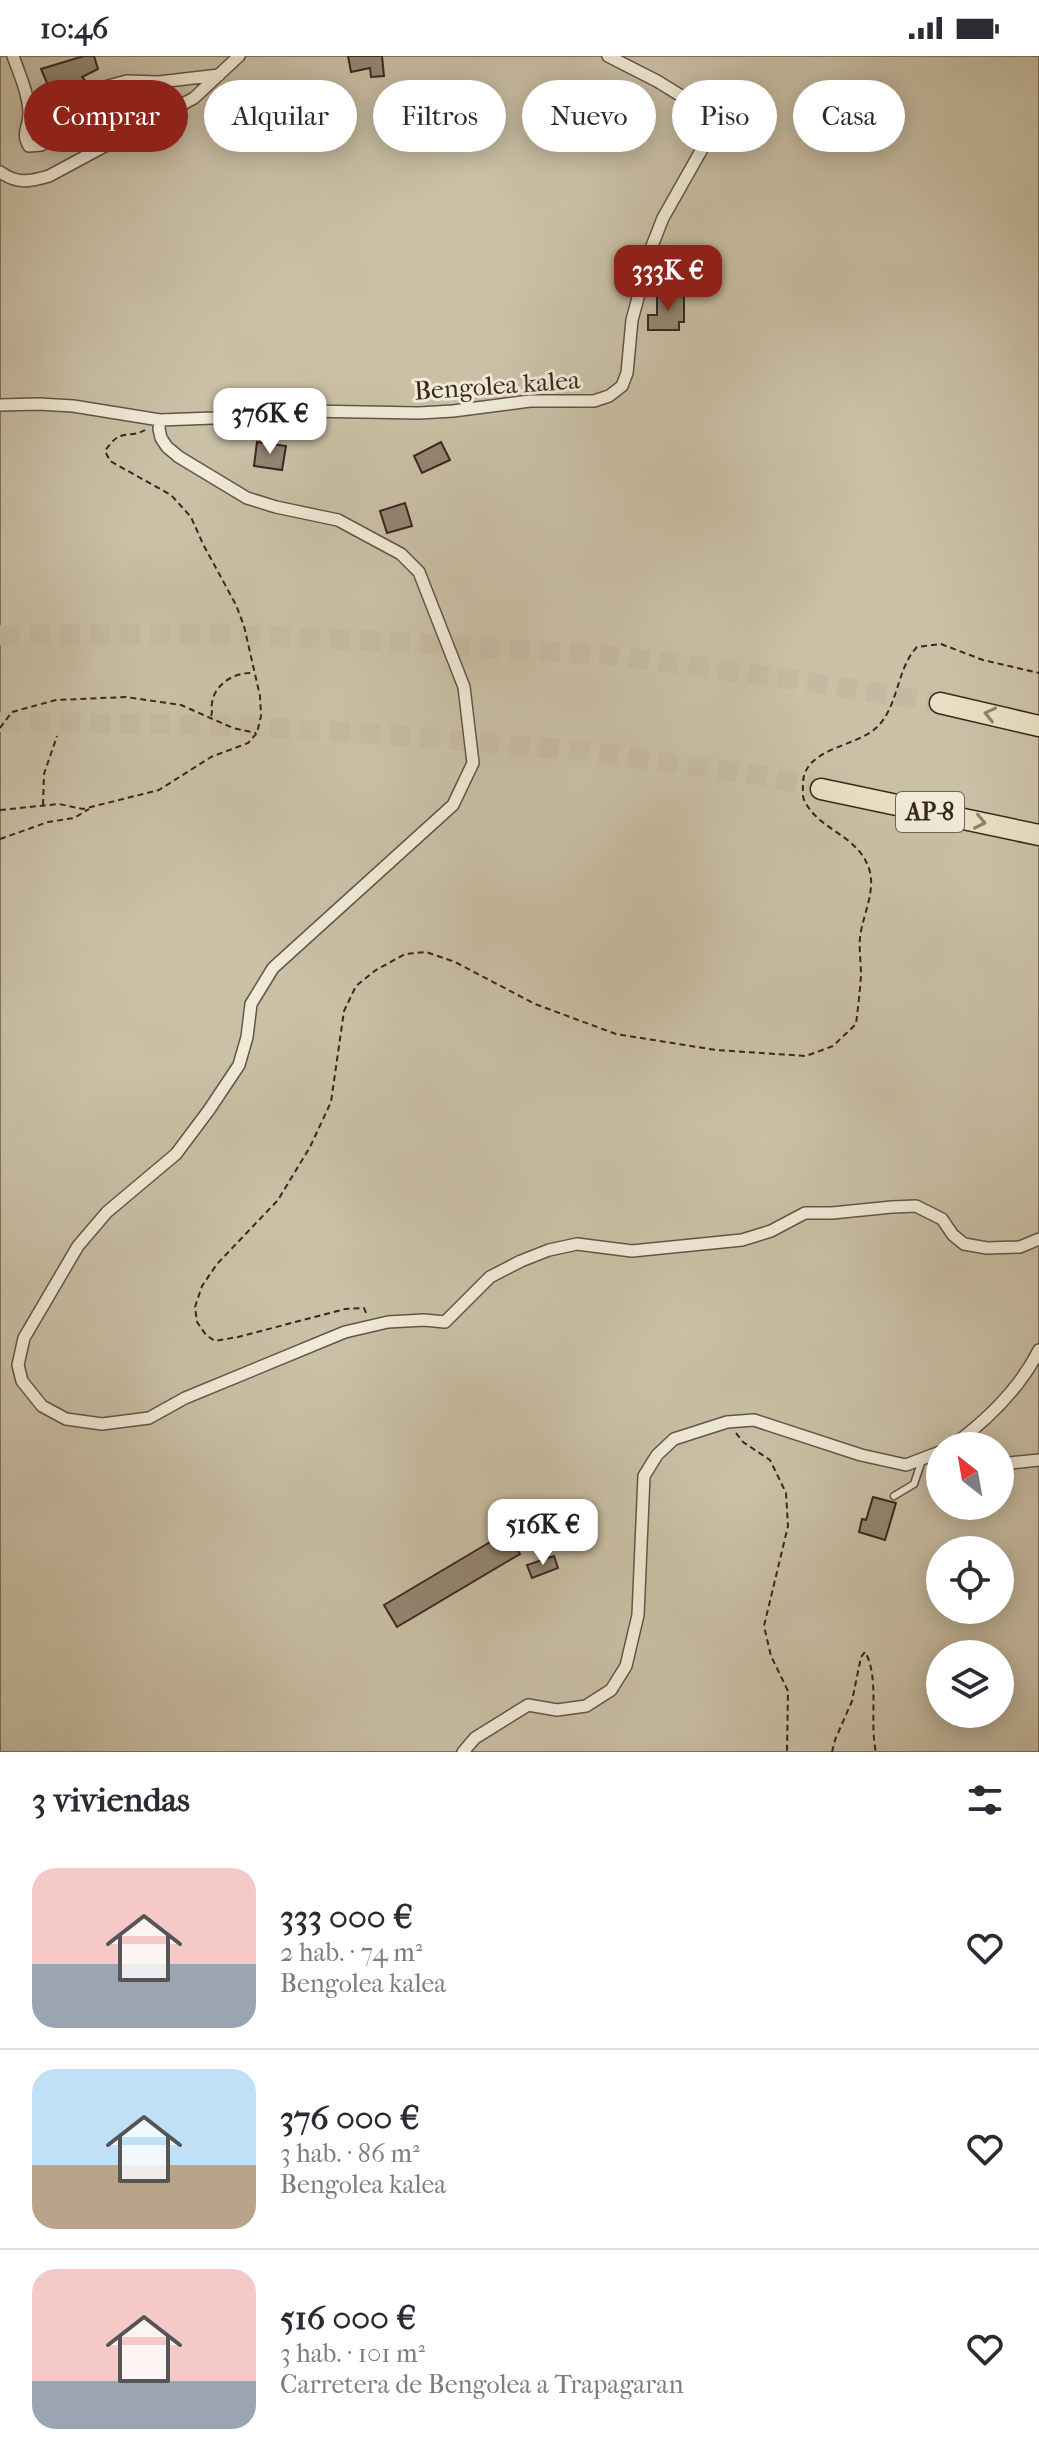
<!DOCTYPE html>
<html lang="es">
<meta charset="utf-8">
<style>
body{margin:0;font-family:"IM FELL French Canon",serif;background:#f7f7f7;color:#2b2b33;height:100vh;display:flex;flex-direction:column;font-size:30px;white-space:nowrap}
*{box-sizing:border-box;margin:0}
p{font-size:26px;color:#7c7c81}
.icon{flex:none;width:44px;height:44px;fill:none;stroke:currentColor;stroke-width:2;stroke-linecap:round;stroke-linejoin:round}
.map{position:relative;height:1696px;overflow:hidden}
.details{display:flex;flex-direction:column;background:#fff;flex:1}
.details>*{flex:none}
.guide{position:absolute;left:24px;top:24px;width:992px;height:72px;display:flex;gap:16px}
.needle{width:52px;rotate:329deg}
.buttons{position:absolute;left:926px;top:1376px;display:grid;gap:16px}
.buttons a{display:grid;place-items:center;width:88px;height:88px;border-radius:50%;background:#fff;box-shadow:0 4px 20px #0003;font-size:40px}
.price{position:absolute;translate:-50% -68px;padding:0 18px;border-radius:16px;background:#fff;color:#222;font-size:26px;line-height:52px;filter:drop-shadow(0 2px 4px #0008)}
.price::after{content:'';position:absolute;left:50%;top:48px;width:24px;height:18px;margin-left:-12px;background:inherit;clip-path:polygon(0 0,100% 0,50% 100%)}
.price.active{background:#8f2418;color:#fff}
ul{padding:0;list-style:none}
li{display:flex;align-items:center;gap:24px;height:200px;padding:0 32px}
li+li{border-top:2px solid #e1e1e2}
li span{display:grid;place-items:center;flex:none;width:224px;height:160px;border-radius:24px;color:#555}
li>.icon{margin-inline-start:auto}
span .icon{width:96px;height:96px;fill:#fffc;stroke-width:1}
li b{font-size:34px}
h2{display:flex;justify-content:space-between;align-items:center;height:96px;padding:0 32px;font-size:34px}
.pill{padding:0 28px;border-radius:36px;background:#fff;box-shadow:0 4px 20px #0003;font-size:28px;line-height:72px}
.pill.active{background:#8f2418;color:#fff}
.status{display:flex;justify-content:space-between;align-items:center;height:56px;padding:0 40px;background:#fff;direction:ltr}
.status svg{height:22px;fill:currentColor}
.map>svg:first-child{display:block}
.green{fill:#cac0a6;stroke:#827362;stroke-width:2;fill-rule:evenodd}
.building{fill:#948674;stroke:#39261f;stroke-width:2}
.lines{fill:none;stroke-linecap:round;stroke-linejoin:round}
.motorway-tunnel{stroke:#c5baa1;stroke-width:20;stroke-dasharray:20 10;stroke-linecap:butt}
.service-casing{stroke:#655448;stroke-width:9}
.minor-casing{stroke:#655448;stroke-width:14}
.motorway-casing{stroke:#39261f;stroke-width:23}
.path{stroke:#39261f;stroke-width:2;stroke-dasharray:6 4;stroke-linecap:butt}
.service{stroke:#f0ead7;stroke-width:6}
.minor{stroke:#f0ead7;stroke-width:11}
.motorway{stroke:#e8dfc2;stroke-width:20}
.oneway{stroke:#908270}
.labels{text-anchor:middle;stroke-width:6;stroke-linejoin:round;paint-order:stroke}
.shield{fill:#f0ead7;stroke:#706156;stroke-width:2}
.shield-label{font-size:24px;font-weight:bold;fill:#39261f}
.street-label{font-size:26px;fill:#39261f;stroke:#f0ead7}
</style>
<div class="status"><b>10:46</b><svg viewBox="0 0 49 12"><path d="M0 12V9h3v3zM5 12V6h3v6zM10 12V3h3v9zM15 12V0h3v12zM26 1h20v11H26zM47 4h2v5h-2z"/></svg></div>
<div class="map">
<svg width="1039" height="1696" viewBox="0 0 1039 1696">
<rect width="100%" height="100%" fill="#e8dfc2"/>
<filter id="stains"><feTurbulence type="fractalNoise" baseFrequency=".0025" numOctaves="4"/><feColorMatrix values="0 0 0 0 .2 0 0 0 0 .09 0 0 0 0 .02 0 0 0 .5 -.17"/></filter>
<radialGradient id="worn" r=".72"><stop offset=".6" stop-color="#630" stop-opacity="0"/><stop offset="1" stop-color="#630" stop-opacity=".3"/></radialGradient>
<path class="green" d="M0 0H1039V1696H0ZM940 1390H1000V1450H940ZM940 1494H1000V1554H940ZM940 1598H1000V1658H940Z"/>
<path class="building" d="M84 0H94L98 13 82 21 91 31 75 42 72 35 53 41 41 13Z
M348 0H382L384 20 371 21 370 12 351 16Z
M657 239H684V266H679V274H648V259H657Z
M257 386 286 390 282 414 254 410Z
M441 386 450 404 422 417 414 400Z
M405 447 412 470 387 477 380 455Z
M873 1441 896 1447 885 1484 859 1476 862 1463 866 1464Z
M507 1476 520 1498 397 1571 384 1549Z
M554 1500 558 1512 532 1522 527 1509Z"/>
<g class="lines">
<path class="motorway-tunnel" d="M0 579 210 578 397 586 609 599 789 623 940 647
M0 666 224 669 394 679 595 696 758 719 821 733"/>
<defs>
<path id="service" d="M894 1440 914 1428 922 1404"/>
<path id="minor" d="M13 0C19 17 29 39 29 58 29 71 21 77 29 90L41 89 46 86 57 67 66 58 108 30 127 25 159 26 219 19
M0 116C17 128 29 126 49 120L194 42 239 0
M0 349 39 348 73 350 160 364 213 362 307 355 419 357 453 355 530 345H594L609 340 622 330 627 317 632 264 652 190 663 162 702 93 708 77 706 60 696 49 657 25 608 0
M160 364 159 373 161 382 167 391 179 401 247 442 276 451 338 464 401 498 419 516 464 631 473 707 453 749 273 912 251 948 247 981 239 1009 209 1054 176 1098 107 1156 78 1190 24 1282 18 1309 22 1325 42 1350 66 1363 102 1368 149 1362 185 1342 345 1276 388 1266 424 1264 445 1266 490 1221 521 1205 549 1194 577 1188 632 1195 742 1184 771 1175 805 1157H832L892 1151 916 1150 942 1163 953 1179 964 1188 987 1192 1020 1191 1039 1183
M952 1390C986 1365 1020 1332 1039 1294
M1000 1408 1039 1404
M463 1696 475 1682 528 1649 557 1654 586 1650 611 1634 626 1610 638 1559 644 1420 657 1399 674 1383 727 1366 754 1364 861 1399 906 1409 940 1396"/>
<path id="motorway" d="M940 647 1039 670
M821 733 1039 779"/>
</defs>
<use href="#service" class="service-casing"/>
<use href="#minor" class="minor-casing"/>
<use href="#motorway" class="motorway-casing"/>
<path class="path" d="M211 660C213 656 211 652 212 647 214 629 234 616 252 617
M0 672 12 656 56 644 126 641 181 649 233 672 256 677
M43 749 44 718 57 680
M0 754 59 748 83 753 159 734 211 701 248 687 257 677 261 660 260 640 244 570 236 549 203 488 191 461 171 439 110 405 105 395C122 370 127 384 145 374
M0 783 48 766 74 762 89 753
M366 1257 364 1252 345 1253 238 1281 215 1285 206 1279 197 1266 195 1251 202 1230 217 1208 278 1144 310 1091 331 1046 344 955 356 930 376 914 405 898 426 896 455 906 535 948 616 978 716 994 806 1000 833 990 856 968C858 952 860 935 861 919 861 907 859 894 860 882 862 861 875 838 870 816 860 779 821 776 805 746 802 741 803 734 803 728 803 692 856 691 876 672 899 651 896 613 917 591L941 588 983 604 1039 617
M736 1377 743 1386 770 1404 786 1437 788 1470 764 1570 771 1600 788 1635 787 1696
M832 1696 835 1684 852 1645 861 1601 865 1596C880 1621 869 1667 876 1696"/>
<use href="#service" class="service"/>
<use href="#minor" class="minor"/>
<use href="#motorway" class="motorway"/>
</g>
<defs><path id="oneway-chevron" d="M-2-3.5L2.5 0L-2 3.5" fill="none" stroke-width="1.6" stroke-linecap="round" stroke-linejoin="round" transform="scale(2)"/></defs>
<g class="oneway">
<use href="#oneway-chevron" transform="translate(990 658) rotate(-167)"/>
<use href="#oneway-chevron" transform="translate(980 766) rotate(12)"/>
</g>
<g class="labels">
<rect class="shield" x="896" y="736" width="68" height="40" rx="6"/>
<g class="shield-label">
<text x="930" y="764">AP-8</text>
</g>
<g class="street-label">
<text transform="translate(497 329) rotate(-4)" y="9">Bengolea kalea</text>
</g>
</g>
<rect width="100%" height="100%" filter="url(#stains)"/>
<rect width="100%" height="100%" fill="url(#worn)"/>
</svg>
<div class="buttons">
<a><svg class="needle" viewBox="-14 -14 28 28"><path d="M0-13l5 13h-10z" fill="#e53935"/><path d="M0 13l5-13h-10z" fill="#7c7c81"/></svg></a>
<a><svg class="icon" aria-label="locate" viewBox="0 0 24 24"><circle cx="12" cy="12" r="6"/><path d="M12 2v4M12 18v4M2 12h4M18 12h4"/></svg></a>
<a><svg class="icon" aria-label="layers" viewBox="0 0 24 24"><path d="M12 4l9 5-9 5-9-5zM3 14l9 5 9-5"/></svg></a>
</div>
<b class="price active" style="left:668px;top:257px">333K €</b>
<b class="price" style="left:270px;top:400px">376K €</b>
<b class="price" style="left:543px;top:1511px">516K €</b>
<div class="guide">
<a class="pill active">Comprar</a>
<a class="pill">Alquilar</a>
<a class="pill">Filtros</a>
<a class="pill">Nuevo</a>
<a class="pill">Piso</a>
<a class="pill">Casa</a>
</div>
</div>
<section class="details">
<h2>3 viviendas<svg class="icon" aria-label="filters" viewBox="0 0 24 24"><path d="M4 7h16M4 17h16"/><circle cx="9" cy="7" r="2"/><circle cx="15" cy="17" r="2"/></svg></h2>
<ul>
<li><span style="background:linear-gradient(#f6c9c9 60%,#9aa5b1 0)"><svg class="icon" aria-label="home" viewBox="0 0 24 24"><path d="M3 11l9-7 9 7M6 9v11h12V9"/></svg></span><div><b>333 000 €</b><p>2 hab. · 74 m²</p><p>Bengolea kalea</p></div><svg class="icon" aria-label="heart" viewBox="0 0 24 24"><path d="M12 20l-8-8c-3-5 5-10 8-4 3-6 11-1 8 4z"/></svg></li>
<li><span style="background:linear-gradient(#bfe0f5 60%,#b9a48a 0)"><svg class="icon" aria-label="home" viewBox="0 0 24 24"><path d="M3 11l9-7 9 7M6 9v11h12V9"/></svg></span><div><b>376 000 €</b><p>3 hab. · 86 m²</p><p>Bengolea kalea</p></div><svg class="icon" aria-label="heart" viewBox="0 0 24 24"><path d="M12 20l-8-8c-3-5 5-10 8-4 3-6 11-1 8 4z"/></svg></li>
<li><span style="background:linear-gradient(#f6c9c9 70%,#9aa5b1 0)"><svg class="icon" aria-label="home" viewBox="0 0 24 24"><path d="M3 11l9-7 9 7M6 9v11h12V9"/></svg></span><div><b>516 000 €</b><p>3 hab. · 101 m²</p><p>Carretera de Bengolea a Trapagaran</p></div><svg class="icon" aria-label="heart" viewBox="0 0 24 24"><path d="M12 20l-8-8c-3-5 5-10 8-4 3-6 11-1 8 4z"/></svg></li>
</ul>
</section>
